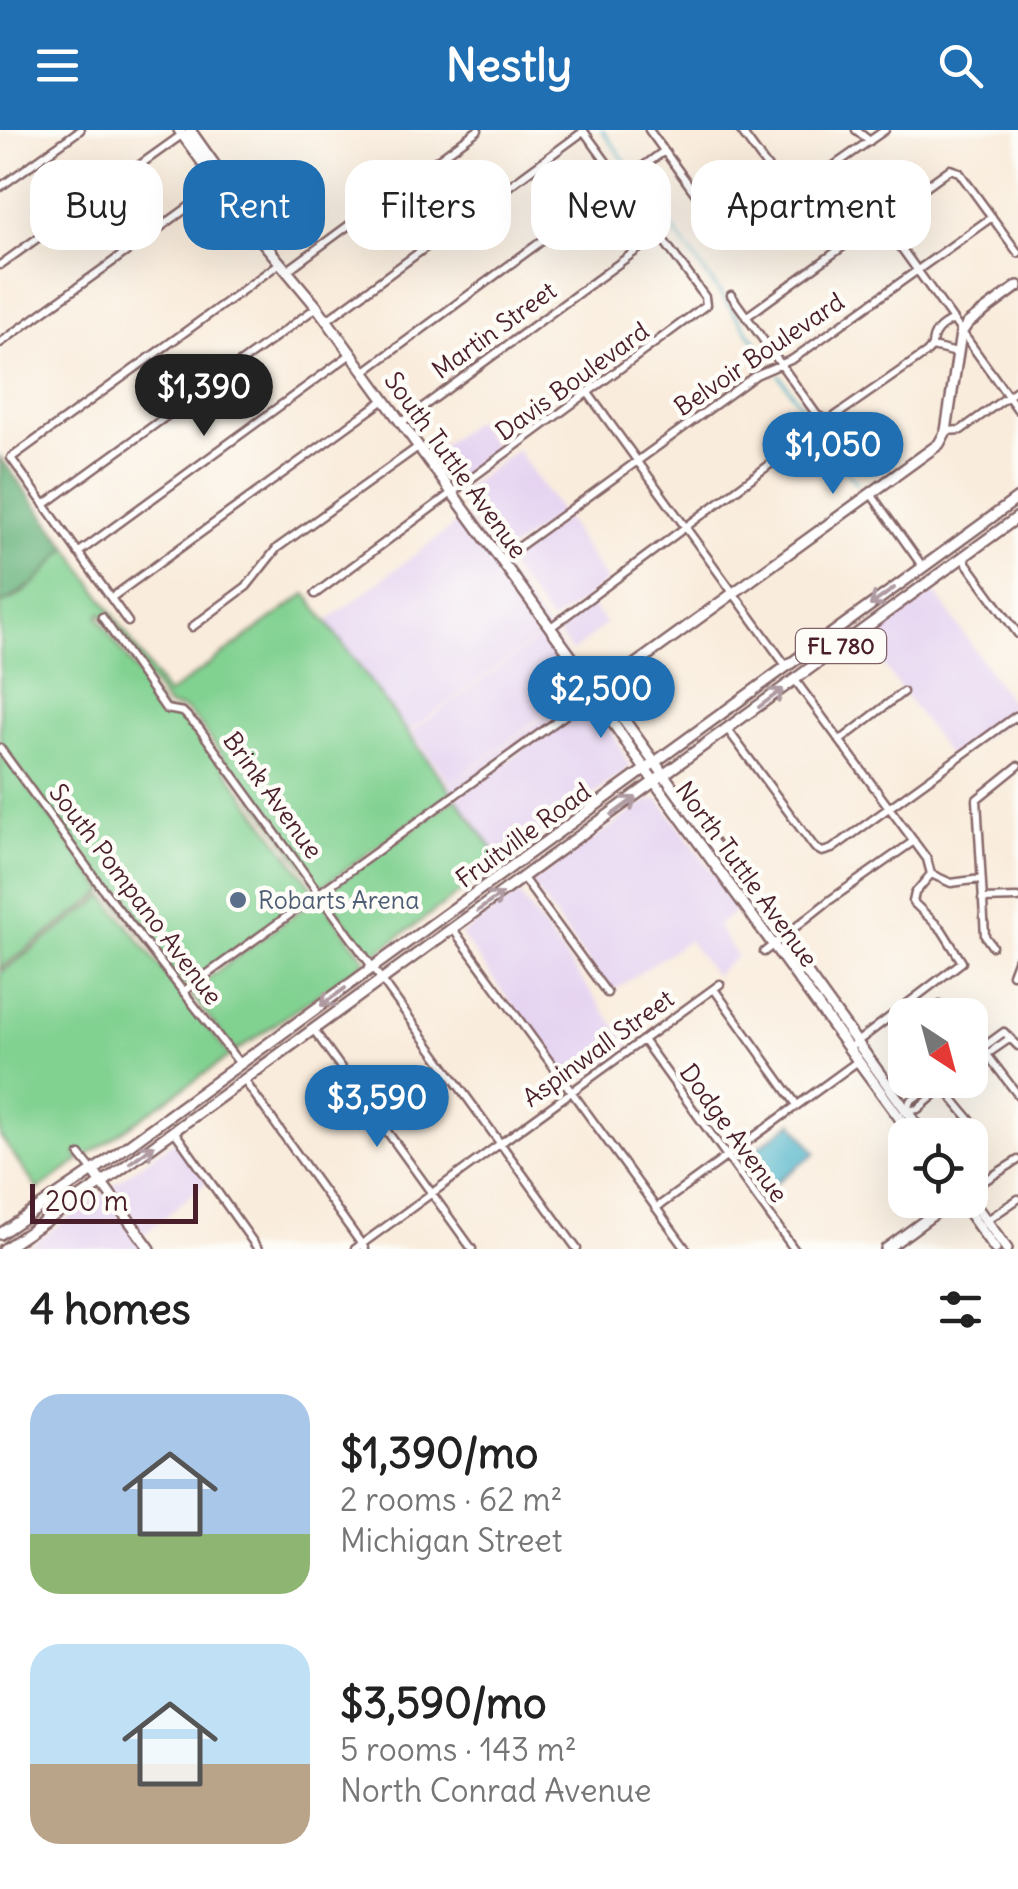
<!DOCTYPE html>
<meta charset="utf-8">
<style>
body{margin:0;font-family:Delius,sans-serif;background:#f6f6f6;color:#222;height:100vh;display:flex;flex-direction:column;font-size:38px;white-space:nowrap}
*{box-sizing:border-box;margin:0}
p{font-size:32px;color:#767676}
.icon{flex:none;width:55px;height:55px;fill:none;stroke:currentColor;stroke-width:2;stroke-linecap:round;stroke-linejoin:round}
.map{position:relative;height:1119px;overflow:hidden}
.sheet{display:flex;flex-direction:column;background:#fff;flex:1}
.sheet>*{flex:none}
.guide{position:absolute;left:30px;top:30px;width:960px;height:90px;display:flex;gap:20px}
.needle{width:65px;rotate:144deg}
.controls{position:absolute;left:888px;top:868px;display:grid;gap:20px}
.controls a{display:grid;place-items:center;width:100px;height:100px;border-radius:20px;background:#fff;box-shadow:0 10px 40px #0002;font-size:50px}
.scale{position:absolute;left:30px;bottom:25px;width:168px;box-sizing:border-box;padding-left:10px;border:5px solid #4a1f2b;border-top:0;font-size:28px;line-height:35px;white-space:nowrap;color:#4a1f2b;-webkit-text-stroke:8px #fdfcf7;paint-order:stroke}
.price{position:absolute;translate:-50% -85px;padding:0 22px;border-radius:35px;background:#1f6fb2;color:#fff;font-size:32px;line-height:65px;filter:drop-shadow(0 2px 5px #0008)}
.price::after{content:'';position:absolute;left:50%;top:60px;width:30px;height:22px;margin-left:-15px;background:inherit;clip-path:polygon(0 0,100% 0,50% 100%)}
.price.current{background:#222;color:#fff}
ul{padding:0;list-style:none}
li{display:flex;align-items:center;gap:30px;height:250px;padding:0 30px}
li span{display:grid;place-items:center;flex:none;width:280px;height:200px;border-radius:30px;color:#555}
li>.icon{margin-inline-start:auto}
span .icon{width:120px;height:120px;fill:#fffc;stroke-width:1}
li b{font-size:42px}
h2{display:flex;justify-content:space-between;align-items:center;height:120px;padding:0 30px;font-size:42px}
.chip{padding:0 35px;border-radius:30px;background:#fff;box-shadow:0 10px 40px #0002;font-size:35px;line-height:90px}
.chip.current{background:#1f6fb2;color:#fff}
header{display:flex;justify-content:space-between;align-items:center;height:130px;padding:0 30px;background:#1f6fb2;color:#fff;font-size:45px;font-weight:700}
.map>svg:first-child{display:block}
.built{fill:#e5d3f1;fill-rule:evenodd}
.green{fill:#81d191;stroke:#66785e;stroke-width:2.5}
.forest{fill:#68b37b;stroke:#596953;stroke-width:2.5}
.water{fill:#49b1c7;stroke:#4a6879;stroke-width:2.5}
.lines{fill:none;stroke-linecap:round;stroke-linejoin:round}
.stream{stroke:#49b1c7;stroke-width:2.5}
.street-casing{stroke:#876769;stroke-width:11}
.secondary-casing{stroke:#876769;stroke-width:14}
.primary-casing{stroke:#876769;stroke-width:14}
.street{stroke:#fff;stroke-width:6}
.secondary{stroke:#fff;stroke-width:9}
.primary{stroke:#fff;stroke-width:9}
.oneway{stroke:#ae9aa0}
.service-dot{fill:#5c6f8a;stroke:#fdfcf7;stroke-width:4}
.labels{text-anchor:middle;stroke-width:9;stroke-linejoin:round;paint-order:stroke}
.shield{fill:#fdfcf7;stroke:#806168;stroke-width:2.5}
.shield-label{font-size:22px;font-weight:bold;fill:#4a1f2b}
.street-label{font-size:25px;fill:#4a1f2b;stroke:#fdfcf7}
.service-label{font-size:25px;fill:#4e5e75;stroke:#fdfcf7;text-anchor:start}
</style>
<header><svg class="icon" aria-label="menu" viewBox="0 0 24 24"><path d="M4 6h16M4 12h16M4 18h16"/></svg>Nestly<svg class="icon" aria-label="search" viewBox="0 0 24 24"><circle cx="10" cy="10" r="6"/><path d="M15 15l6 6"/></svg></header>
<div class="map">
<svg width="1018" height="1119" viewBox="0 0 1018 1119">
<rect width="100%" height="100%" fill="#fdfcf7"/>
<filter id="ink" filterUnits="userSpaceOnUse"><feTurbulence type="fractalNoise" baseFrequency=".01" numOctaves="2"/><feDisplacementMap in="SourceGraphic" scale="20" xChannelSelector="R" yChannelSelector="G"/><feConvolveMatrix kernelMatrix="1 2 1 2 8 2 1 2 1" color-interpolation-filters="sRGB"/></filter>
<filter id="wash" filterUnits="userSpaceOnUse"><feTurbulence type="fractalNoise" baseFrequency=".0048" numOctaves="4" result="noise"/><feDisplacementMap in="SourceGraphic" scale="40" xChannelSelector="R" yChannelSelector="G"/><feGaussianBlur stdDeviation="2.25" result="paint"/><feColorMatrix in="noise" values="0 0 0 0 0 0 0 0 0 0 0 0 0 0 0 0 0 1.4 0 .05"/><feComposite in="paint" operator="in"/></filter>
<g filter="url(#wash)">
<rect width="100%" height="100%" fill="#f9ecdc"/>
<path class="built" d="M476 290 499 325 452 359 428 326Z
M517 320 561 383 501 426 456 365Z
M465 387 593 561 452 663 327 491ZM543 504 571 542 567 570 450 656 410 600Z
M565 388 607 452 551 493 505 431Z
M933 459 1018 583 951 629 865 509Z
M590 473 606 494 572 522 554 499Z
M542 506 568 542 564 569 451 654 412 601Z
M595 568 630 637 502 732 456 668Z
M659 669 739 778 717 796 737 826 715 845 688 810 610 863 531 753 646 672Z
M518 763 630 916 573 957 461 805Z
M176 1009 207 1052 143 1105 109 1058Z
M104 1062 145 1119H26Z"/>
<path class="green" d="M68 417 167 565 306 464 452 663 320 758 197 591 184 579 168 576 101 483 98 487 164 582 178 583 192 594 315 761 184 857 108 760 0 613V472C24 472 49 435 68 417Z
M0 618 105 762 0 839Z
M456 668 502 732 371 827 324 763Z
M105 766 230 926 85 1027 79 1021 76 1025 80 1030 38 1060 0 1006V843Z
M319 766 366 831 235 922 189 862Z"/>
<path class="forest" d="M0 327 68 417 36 452 0 475Z"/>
<path class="water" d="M793 992 816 1023 766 1060 741 1030Z"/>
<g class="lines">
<path class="stream" d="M602 0 631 39
M638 50 770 232
M779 245 857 354"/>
</g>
</g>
<g filter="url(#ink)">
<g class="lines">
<defs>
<path id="street" d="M649 0 724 103 732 107 885 0
M740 0 790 68
M856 0 870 11
M840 33 1018 280
M0 57 80 0
M0 135 183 4
M288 140 478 0
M731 165 817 285 828 291 926 223 932 217C932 203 940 196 953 190
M746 187 950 39 959 42 1018 123
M327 190 584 1
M0 213 219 55
M932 217 957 223
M364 242 664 21
M588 263 787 537
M401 293 659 104
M946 301 961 300 1018 259
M871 364 923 437
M44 375 317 177
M78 423 351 224
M962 427 1018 504
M501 430 756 245 793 229 992 87
M315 464 706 175 705 167 583 0
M111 468 384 270
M102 487 166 579 183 582 199 598 577 1119
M128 492 11 328 280 133
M192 497 247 456 277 418 418 317
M551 497 792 318 800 308
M795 550 927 729 931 744 951 753 981 749
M728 600 815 718 822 722 832 719 1016 586 1018 589
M841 610 903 562
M0 618 105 762 240 934
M523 748 607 863
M982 769 1018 768
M453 799 686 1119
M992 816 985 806 977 669 1018 636
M764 822 830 770 914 711
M1012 844 1018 828
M714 859 797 975
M184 861 597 562
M940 875 948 885
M313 899 472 1119
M898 907 905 917
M643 910 794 1119
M849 918 962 832 942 800 913 772 915 763 931 744
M982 918 1018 965
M970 927 1004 902 1018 916
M970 936 1009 909
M244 950 365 1119
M938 951 971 991 952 1005
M907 981 918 979 952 950
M907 981 910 971 938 951
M174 1001 258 1119
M80 1025 93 1041
M970 1060 1018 1030
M656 1078 858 931
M986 1091 1018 1069
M355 1119 720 854"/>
<path id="secondary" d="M179 0 246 92 317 177 597 562 600 574 635 625 912 1005
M190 0 270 113
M597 562 939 314 946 301 961 203 968 193 1018 156
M597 562 609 569 924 1005
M93 1041 150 1119
M970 1068 1007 1119
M960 1070 995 1119
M886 1119 953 1070"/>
<path id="primary" d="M0 1104 93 1041 1018 368
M4 1119 102 1053 1018 387"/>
</defs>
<use href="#street" class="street-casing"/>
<use href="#secondary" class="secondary-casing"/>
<use href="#primary" class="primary-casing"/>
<use href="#street" class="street"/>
<use href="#secondary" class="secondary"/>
<use href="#primary" class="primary"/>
</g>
<defs><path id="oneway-shaft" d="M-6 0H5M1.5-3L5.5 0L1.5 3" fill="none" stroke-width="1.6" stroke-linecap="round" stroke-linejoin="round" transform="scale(2.5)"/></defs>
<g class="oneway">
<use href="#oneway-shaft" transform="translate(882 467) rotate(144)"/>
<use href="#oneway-shaft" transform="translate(771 568) rotate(-37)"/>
<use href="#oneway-shaft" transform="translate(624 676) rotate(-36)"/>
<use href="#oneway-shaft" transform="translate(490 772) rotate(-36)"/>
<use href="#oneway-shaft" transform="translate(333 867) rotate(144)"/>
<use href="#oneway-shaft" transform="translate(142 1024) rotate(-36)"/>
</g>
</g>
<circle class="service-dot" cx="238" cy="770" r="10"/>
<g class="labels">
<rect class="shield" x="796" y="499" width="90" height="34" rx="8"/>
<g class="shield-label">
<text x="841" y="524">FL 780</text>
</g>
<g class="street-label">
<text transform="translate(494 200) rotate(-36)" y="9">Martin Street</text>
<text transform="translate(759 224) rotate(-34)" y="9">Belvoir Boulevard</text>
<text transform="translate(572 251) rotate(-36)" y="9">Davis Boulevard</text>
<text transform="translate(456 335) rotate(54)" y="9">South Tuttle Avenue</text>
<text transform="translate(273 665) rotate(54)" y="9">Brink Avenue</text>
<text transform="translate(523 705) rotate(-36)" y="9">Fruitville Road</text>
<text transform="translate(747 744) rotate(54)" y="9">North Tuttle Avenue</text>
<text transform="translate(136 764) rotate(53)" y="9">South Pompano Avenue</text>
<text transform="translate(598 918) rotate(-36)" y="9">Aspinwall Street</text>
<text transform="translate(734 1003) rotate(54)" y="9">Dodge Avenue</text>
</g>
<g class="service-label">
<text x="258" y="779">Robarts Arena</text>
</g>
</g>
</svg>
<div class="controls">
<a><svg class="needle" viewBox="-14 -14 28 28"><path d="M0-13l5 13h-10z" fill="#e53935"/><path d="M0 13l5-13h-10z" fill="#767676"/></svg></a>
<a><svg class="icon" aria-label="locate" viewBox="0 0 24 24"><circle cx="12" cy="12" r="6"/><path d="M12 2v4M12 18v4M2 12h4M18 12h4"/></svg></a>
</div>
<div class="scale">200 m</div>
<b class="price current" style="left:204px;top:309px">$1,390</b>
<b class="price" style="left:833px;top:367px">$1,050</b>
<b class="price" style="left:601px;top:611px">$2,500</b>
<b class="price" style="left:377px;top:1020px">$3,590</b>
<div class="guide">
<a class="chip">Buy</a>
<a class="chip current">Rent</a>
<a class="chip">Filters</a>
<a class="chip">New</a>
<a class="chip">Apartment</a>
</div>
</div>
<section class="sheet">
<h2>4 homes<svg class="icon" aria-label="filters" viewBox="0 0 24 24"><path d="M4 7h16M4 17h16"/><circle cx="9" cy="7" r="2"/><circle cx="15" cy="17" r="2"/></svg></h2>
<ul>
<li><span style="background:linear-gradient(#a9c7e8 70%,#8fb573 0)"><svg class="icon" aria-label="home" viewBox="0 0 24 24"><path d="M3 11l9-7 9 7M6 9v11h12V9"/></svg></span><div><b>$1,390/mo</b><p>2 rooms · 62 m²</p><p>Michigan Street</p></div></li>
<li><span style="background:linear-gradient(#bfe0f5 60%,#b9a48a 0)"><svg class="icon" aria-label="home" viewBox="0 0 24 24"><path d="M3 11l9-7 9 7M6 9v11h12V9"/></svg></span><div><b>$3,590/mo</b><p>5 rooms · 143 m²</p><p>North Conrad Avenue</p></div></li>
</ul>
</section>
